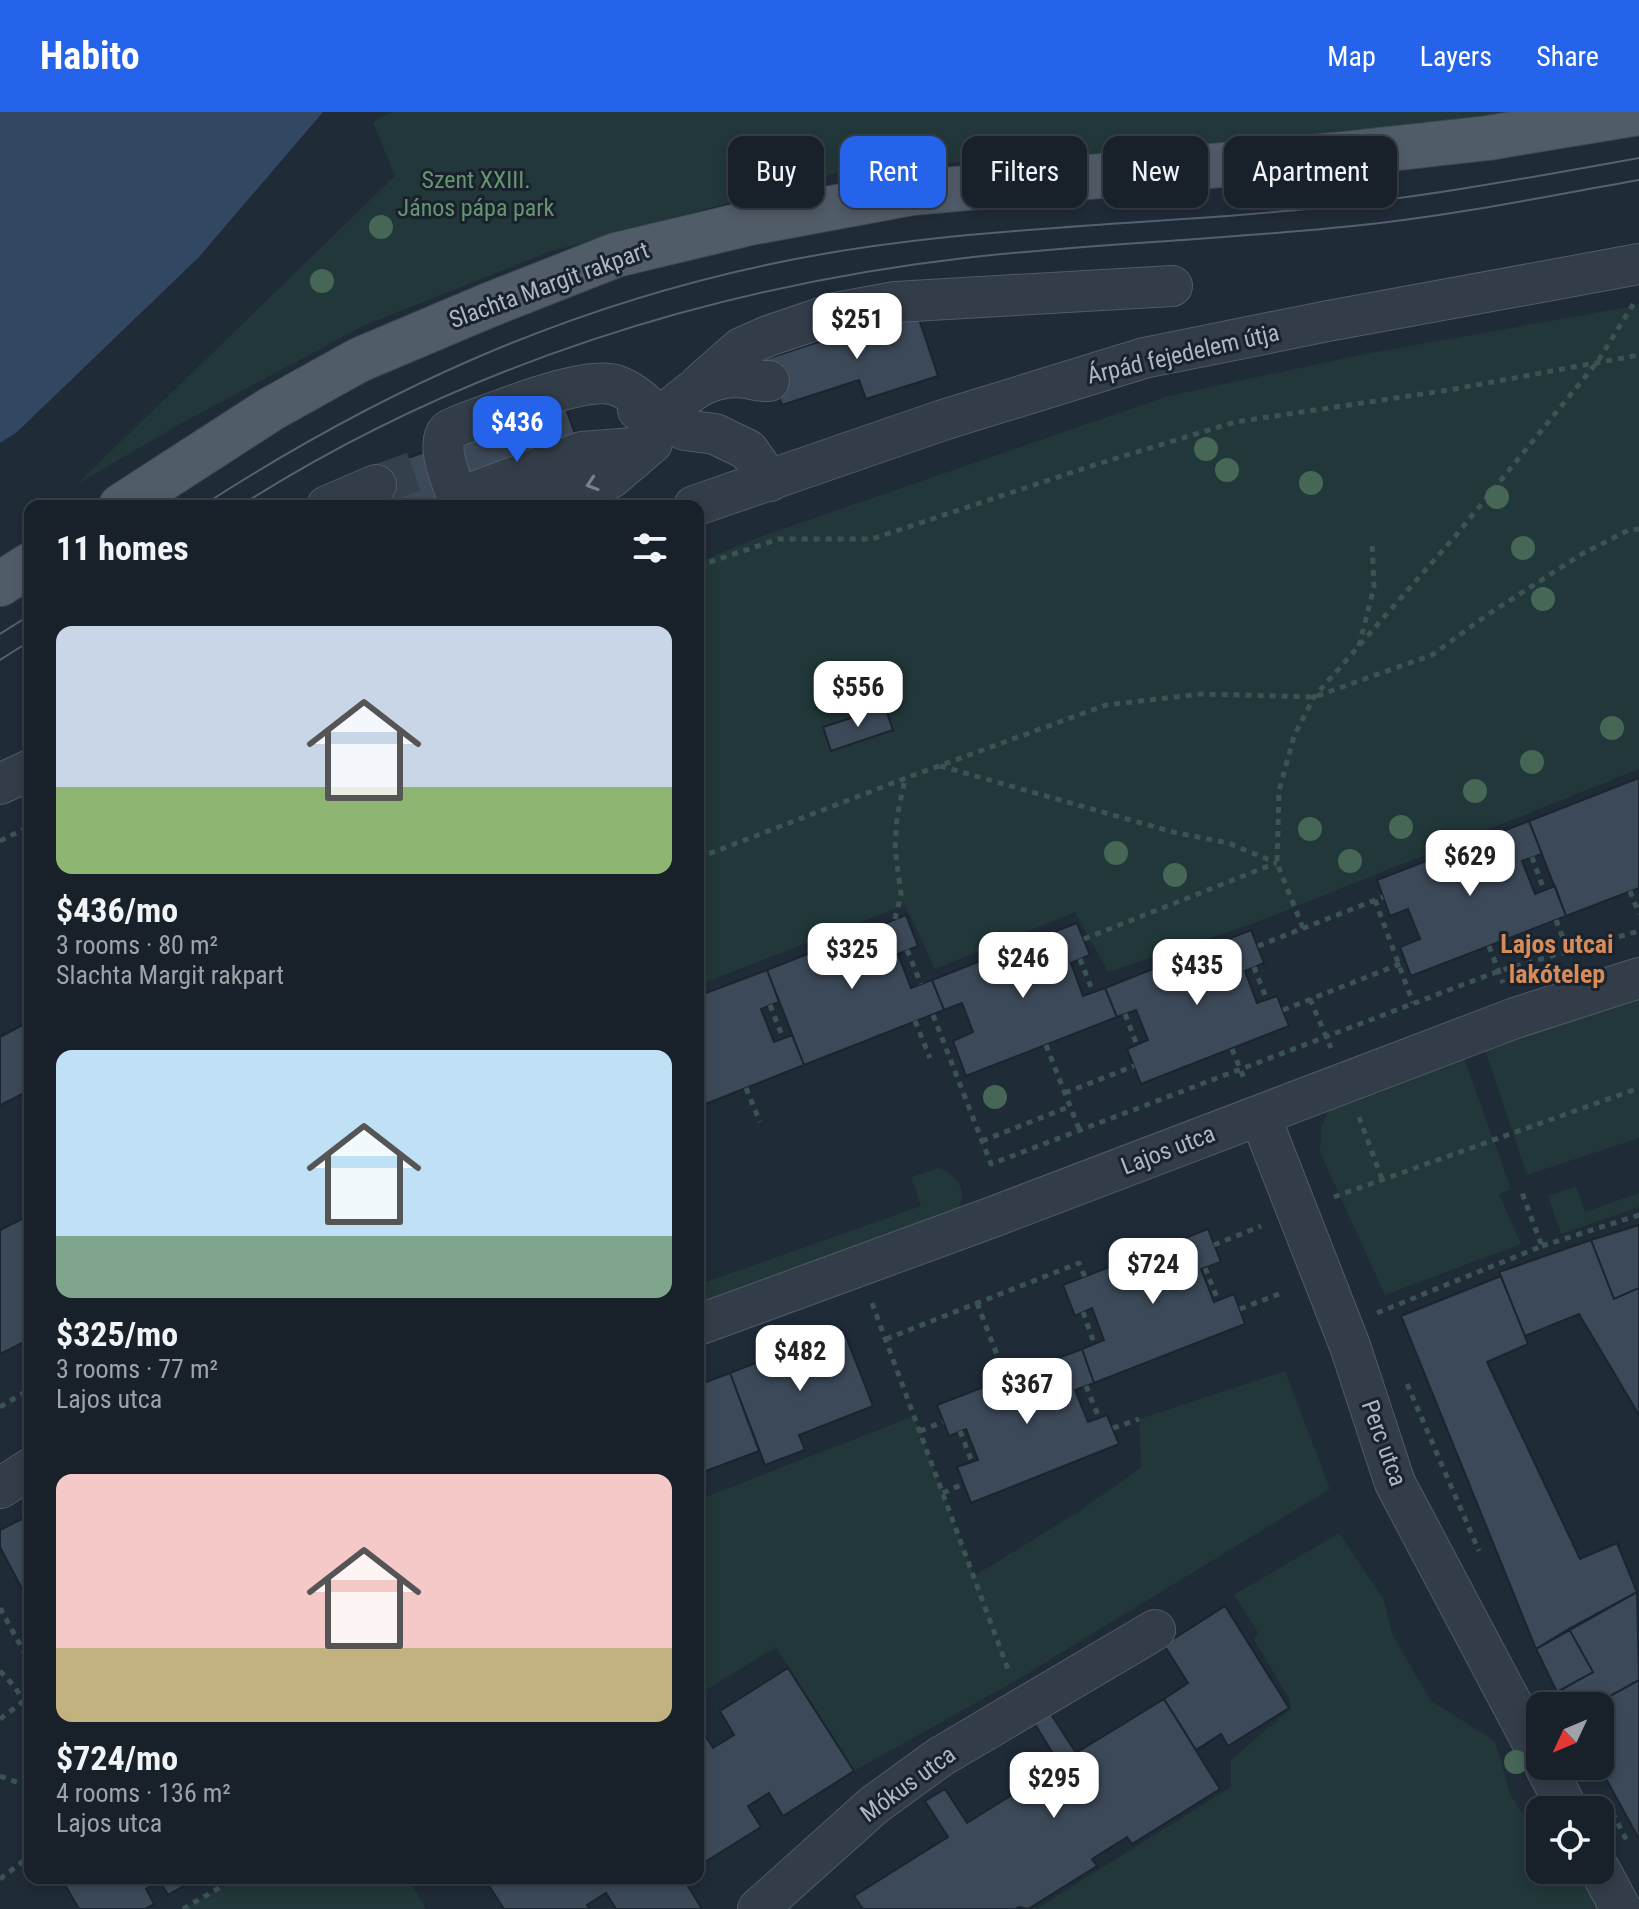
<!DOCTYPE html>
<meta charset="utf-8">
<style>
body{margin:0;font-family:"Roboto Condensed",sans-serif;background:#252d36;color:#f1f3f6;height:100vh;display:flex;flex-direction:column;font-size:30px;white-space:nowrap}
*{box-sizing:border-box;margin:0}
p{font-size:26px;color:#9fa3a8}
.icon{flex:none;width:44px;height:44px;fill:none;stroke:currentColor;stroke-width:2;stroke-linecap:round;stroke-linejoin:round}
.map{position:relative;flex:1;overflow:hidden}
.sheet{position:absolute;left:24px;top:388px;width:680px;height:1384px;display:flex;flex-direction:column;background:#18202a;border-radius:16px;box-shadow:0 4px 12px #0003,0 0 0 2px #363e47}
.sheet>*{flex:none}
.top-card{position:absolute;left:728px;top:24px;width:760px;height:72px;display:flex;gap:16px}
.needle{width:52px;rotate:226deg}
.controls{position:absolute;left:1526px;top:1580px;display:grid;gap:16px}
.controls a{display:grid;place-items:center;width:88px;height:88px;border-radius:16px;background:#18202a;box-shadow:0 4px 12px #0003,0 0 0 2px #363e47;font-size:40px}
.price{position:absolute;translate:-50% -68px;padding:0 18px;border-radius:16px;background:#fff;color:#222;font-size:26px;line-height:52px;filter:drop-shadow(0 2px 4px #0008)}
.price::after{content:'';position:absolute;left:50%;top:48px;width:24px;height:18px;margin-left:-12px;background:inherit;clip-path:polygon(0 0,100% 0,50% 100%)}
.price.selected{background:#2563eb;color:#fff}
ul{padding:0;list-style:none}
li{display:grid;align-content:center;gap:16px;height:424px;padding:0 32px}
li span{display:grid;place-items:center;height:248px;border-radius:16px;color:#555}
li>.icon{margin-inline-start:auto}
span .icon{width:144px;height:144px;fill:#fffc;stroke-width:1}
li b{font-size:34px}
h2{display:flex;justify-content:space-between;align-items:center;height:96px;padding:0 32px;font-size:34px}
.chip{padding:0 28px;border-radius:16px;background:#18202a;box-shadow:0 4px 12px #0003,0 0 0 2px #363e47;font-size:28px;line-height:72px}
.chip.selected{background:#2563eb;color:#fff}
header{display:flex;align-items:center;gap:48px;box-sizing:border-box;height:112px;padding:0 40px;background:#2563eb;color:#fff}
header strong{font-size:38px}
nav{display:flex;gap:44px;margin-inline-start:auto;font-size:28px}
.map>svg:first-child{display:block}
.green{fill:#223739}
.water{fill:#324761}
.building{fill:#3c4958;stroke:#1b242f;stroke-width:2}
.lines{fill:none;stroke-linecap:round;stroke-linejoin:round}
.minor-tunnel{stroke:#35404d;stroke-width:40;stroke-dasharray:40 20;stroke-linecap:butt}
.minor-casing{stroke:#515a66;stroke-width:42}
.major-casing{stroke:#3d4652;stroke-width:46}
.path{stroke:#3c5354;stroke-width:5;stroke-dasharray:6 6;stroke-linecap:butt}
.minor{stroke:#333d49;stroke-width:40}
.major{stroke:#515c69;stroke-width:44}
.tram{stroke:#556170;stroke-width:2}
.tree{fill:#466656}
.oneway{stroke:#77808d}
.labels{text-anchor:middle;stroke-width:6;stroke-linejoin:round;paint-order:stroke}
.park-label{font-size:24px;fill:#65966f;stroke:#19222d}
.street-label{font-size:24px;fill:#aeb7c5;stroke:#19222d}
.neighbourhood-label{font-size:26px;font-weight:bold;fill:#d68b58;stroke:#19222d}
</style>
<header>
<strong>Habito</strong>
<nav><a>Map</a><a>Layers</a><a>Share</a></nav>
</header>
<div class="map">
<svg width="1639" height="1797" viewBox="0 0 1639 1797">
<rect width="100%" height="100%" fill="#202b38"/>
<path class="green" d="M392 0H1615L1550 15 856 56 549 140 365 213 178 313 76 373 395 64 373 10Z
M1639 193V657L1257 810 1108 860 1075 800 935 857 905 793 698 873V450L765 423 1168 284 1365 242Z
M1639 882V1026L1527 1063 1484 935Z
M1463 943 1511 1077 1499 1082 1521 1132 1385 1183 1320 1040 1321 1016 1330 995Z
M939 1056C960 1065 970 1081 955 1101L698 1194V1173L921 1094 911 1065Z
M1576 1074 1585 1100 1639 1081V1095L1561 1122 1548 1084Z
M1285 1259 1330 1377 1013 1570 854 1659 776 1535 698 1583V1388L914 1304 974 1464 1078 1400 1141 1356 1139 1307Z
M1339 1421 1384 1488 1392 1522 1431 1589 1495 1629 1510 1682 1540 1730V1758H1577L1611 1797H1036L1231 1675V1648L1291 1596 1289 1586 1253 1526 1259 1522 1234 1483Z
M236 1766H408L426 1797H184Z"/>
<path class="water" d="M0 0H323L199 145 17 320 0 331Z"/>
<path class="building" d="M916 198 938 264 866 287 859 268 782 293 766 247Z
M564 291 595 379 552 394H454L433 337Z
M433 337 454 394H347L371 359Z
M885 595 893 618 831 639 823 615Z
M1639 666V776L1566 804 1529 709Z
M1529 709 1542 742 1522 749 1535 782 1555 774 1566 804 1411 864 1400 835 1420 827 1408 797 1390 804 1377 768Z
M906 803 918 834 898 842 911 876 932 868 944 898 804 953 767 858Z
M1077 811 1090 843 1071 851 1083 884 1105 876 1117 905 966 964 953 929 973 920 962 891 944 898 932 868Z
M1251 818 1264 851 1245 859 1257 891 1277 884 1289 914 1141 972 1127 937 1148 928 1136 898 1117 905 1105 876Z
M767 858 779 890 761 897 774 930 792 923 804 953 698 995V884Z
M30 909V989L26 980 0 993V925Z
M30 1103V1227L0 1242V1118Z
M1639 1113V1176L1614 1187 1591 1128Z
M1208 1117 1221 1150 1201 1157 1214 1190 1234 1182 1245 1212 1094 1271 1082 1237 1104 1228 1092 1196 1075 1204 1063 1173Z
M1591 1128 1614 1187 1639 1176V1303L1579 1202 1525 1224 1499 1160Z
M1501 1164 1528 1232 1487 1250 1580 1447 1617 1431 1637 1480 1536 1537 1401 1204Z
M843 1217 873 1294 799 1323 805 1338 765 1353 730 1261Z
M1082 1237 1094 1271 1075 1278 1088 1310 1107 1303 1119 1332 971 1391 957 1355 978 1348 966 1317 949 1324 937 1293Z
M730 1261 759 1339 698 1362V1273Z
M30 1403V1492L0 1435V1418Z
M1637 1480 1639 1568 1592 1594H1565L1557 1580 1593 1560 1569 1517Z
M1225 1494 1289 1596 1228 1634 1221 1622 1196 1638 1164 1587 1188 1571 1164 1533Z
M1569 1517 1593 1560 1557 1580 1536 1537Z
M788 1556 854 1659 783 1704 769 1681 748 1694 761 1715 700 1753 698 1749V1612L713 1636 734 1623 720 1599Z
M1639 1568V1727L1599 1654 1600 1594H1592Z
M1164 1587 1220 1677 1132 1732 1127 1725 1092 1747 1097 1754 1028 1797 1019 1795 1015 1797H863L854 1784 948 1725 925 1689 945 1677 967 1711 1060 1653 1033 1609 1049 1599 1076 1641Z
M61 1766H197L168 1783 160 1769 146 1777 154 1792 145 1797H79Z
M484 1766H683L702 1797H616L606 1781 587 1793 590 1797H504Z"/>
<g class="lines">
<path class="minor-tunnel" d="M376 373 438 351"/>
<defs>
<path id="minor" d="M700 272 741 236 768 224 836 201 895 190 1172 174
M638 298 685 318 715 322 748 338 770 369
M327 394 376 373
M461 394C455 377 434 334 448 319 452 316 456 315 460 313 494 301 584 263 615 273 633 279 648 293 659 307 686 284 700 266 737 265 748 265 757 270 769 269
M473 394 474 384 479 378 582 340 646 335
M528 394 611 366 652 331
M694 394 943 308 1144 246 1328 209 1639 152
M0 672 30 658
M1260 1004 1350 1234 1395 1371 1540 1645
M698 1213 990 1106 1515 906 1639 866
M0 1376 30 1357
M1545 1654 1568 1698
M1600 1758 1621 1797
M758 1797 874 1693 940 1645 1155 1518"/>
<path id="major" d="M121 394 271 297 359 248 489 193 616 143 750 111 912 81 1344 42 1488 26 1639 1
M0 472 30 453"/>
</defs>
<use href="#minor" class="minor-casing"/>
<use href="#major" class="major-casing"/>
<path class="path" d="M698 454 779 427H872L1088 355 1235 310 1449 278 1639 243
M1359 534 1374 475 1372 430
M940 654 1173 720 1228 731 1277 751
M0 729 30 714
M1532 745 1544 778
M698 746 906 666 1106 593 1201 582 1314 585 1432 543 1487 503 1582 442 1629 418 1639 417
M1630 779 1639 802
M1375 788 1413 891
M895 807 901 782 895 737 897 705 905 667
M1556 808 1568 839
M1303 816 1277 751 1279 679 1294 624 1314 585 1457 422 1598 249 1634 191
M1084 827 1276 751
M1258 834 1383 785
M1489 834 1503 871
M907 838 921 872
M1080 847 1093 880
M1254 855 1267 888
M1310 887 1331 936
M770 893 783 926
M1283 898 1405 850
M1125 902 1137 933
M933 903 991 1052 1499 859 1639 819
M915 909 930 946
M1046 933 1079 1017
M1232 937 1245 969
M746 976 760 1010
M1065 981 1134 954
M1359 1005 1382 1067
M982 1029 1071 994
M1334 1085 1639 976
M1214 1133 1261 1114
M1542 1134 1639 1103
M1205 1156 1218 1188
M872 1191 1009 1560
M977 1191 1006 1266
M1240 1197 1279 1182
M1083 1200 1094 1231
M1377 1201 1542 1134 1521 1078
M886 1227 1079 1151 1085 1165
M1407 1272 1479 1439
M1086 1274 1099 1306
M0 1295 30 1277
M1113 1316 1139 1307
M920 1319 943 1310
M960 1319 972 1350
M943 1381 963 1372
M0 1496 30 1551
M0 1559 15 1575 30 1601
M0 1607 24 1589
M0 1664 30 1675
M1607 1690 1628 1731
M0 1767 30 1744
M183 1797 236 1766"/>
<use href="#minor" class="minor"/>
<use href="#major" class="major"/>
<path class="tram" d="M202 394C378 280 560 197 766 153 932 117 1105 115 1274 100 1397 90 1518 68 1639 46
M240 394C459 254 715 174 973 145 1108 130 1245 127 1380 111 1467 101 1553 83 1639 68
M0 522 30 503
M0 548 30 529"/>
</g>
<g class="tree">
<circle cx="381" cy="115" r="12"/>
<circle cx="322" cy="169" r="12"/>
<circle cx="1206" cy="337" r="12"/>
<circle cx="1227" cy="358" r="12"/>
<circle cx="1311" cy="371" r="12"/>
<circle cx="1497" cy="385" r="12"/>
<circle cx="1523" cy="436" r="12"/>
<circle cx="1543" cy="487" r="12"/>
<circle cx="1612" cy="616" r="12"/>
<circle cx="1532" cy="650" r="12"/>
<circle cx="1475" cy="679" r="12"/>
<circle cx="1401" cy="715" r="12"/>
<circle cx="1310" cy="717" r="12"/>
<circle cx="1116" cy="741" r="12"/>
<circle cx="1350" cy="749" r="12"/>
<circle cx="1175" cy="763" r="12"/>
<circle cx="995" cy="985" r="12"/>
<circle cx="1516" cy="1650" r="12"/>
</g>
<defs><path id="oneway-chevron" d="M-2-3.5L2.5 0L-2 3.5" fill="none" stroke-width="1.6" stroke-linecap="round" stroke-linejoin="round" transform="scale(2)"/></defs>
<use class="oneway" href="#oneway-chevron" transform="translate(592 372) rotate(162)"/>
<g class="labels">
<g class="park-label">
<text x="476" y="76">Szent XXIII.<tspan x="476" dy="28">János pápa park</tspan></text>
</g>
<g class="street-label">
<text transform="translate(549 173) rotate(-20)" y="8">Slachta Margit rakpart</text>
<text transform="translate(1183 242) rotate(-13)" y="8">Árpád fejedelem útja</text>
<text transform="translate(1168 1038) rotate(-21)" y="8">Lajos utca</text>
<text transform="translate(1384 1331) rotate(70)" y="8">Perc utca</text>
<text transform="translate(908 1672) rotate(-36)" y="8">Mókus utca</text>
</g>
<g class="neighbourhood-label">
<text x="1557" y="841">Lajos utcai<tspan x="1557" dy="30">lakótelep</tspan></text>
</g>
</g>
</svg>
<div class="controls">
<a><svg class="needle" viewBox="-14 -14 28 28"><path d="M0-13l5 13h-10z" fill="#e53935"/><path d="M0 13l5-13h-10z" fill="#9fa3a8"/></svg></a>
<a><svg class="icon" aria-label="locate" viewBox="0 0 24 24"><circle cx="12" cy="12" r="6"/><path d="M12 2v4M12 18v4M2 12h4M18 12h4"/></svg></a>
</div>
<b class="price" style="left:857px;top:249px">$251</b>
<b class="price selected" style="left:517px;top:352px">$436</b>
<b class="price" style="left:858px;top:617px">$556</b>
<b class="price" style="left:1470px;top:786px">$629</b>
<b class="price" style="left:852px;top:879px">$325</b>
<b class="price" style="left:1023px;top:888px">$246</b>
<b class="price" style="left:1197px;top:895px">$435</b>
<b class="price" style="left:1153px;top:1194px">$724</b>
<b class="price" style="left:800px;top:1281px">$482</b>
<b class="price" style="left:1027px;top:1314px">$367</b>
<b class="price" style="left:1054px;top:1708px">$295</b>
<div class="top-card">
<a class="chip">Buy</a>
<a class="chip selected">Rent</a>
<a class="chip">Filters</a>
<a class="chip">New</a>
<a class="chip">Apartment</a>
</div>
<section class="sheet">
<h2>11 homes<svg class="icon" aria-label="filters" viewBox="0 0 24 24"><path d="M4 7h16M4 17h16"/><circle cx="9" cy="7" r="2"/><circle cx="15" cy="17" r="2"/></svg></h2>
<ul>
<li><span style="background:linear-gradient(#c9d6e8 65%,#8fb573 0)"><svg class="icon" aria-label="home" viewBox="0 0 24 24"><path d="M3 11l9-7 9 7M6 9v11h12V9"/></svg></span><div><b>$436/mo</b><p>3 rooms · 80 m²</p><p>Slachta Margit rakpart</p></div></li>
<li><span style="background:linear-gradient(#bfe0f5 75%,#7fa58c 0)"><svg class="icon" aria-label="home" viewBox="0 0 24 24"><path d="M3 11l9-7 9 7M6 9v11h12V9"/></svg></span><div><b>$325/mo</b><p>3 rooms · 77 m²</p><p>Lajos utca</p></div></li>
<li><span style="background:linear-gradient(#f6c9c9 70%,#c2b280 0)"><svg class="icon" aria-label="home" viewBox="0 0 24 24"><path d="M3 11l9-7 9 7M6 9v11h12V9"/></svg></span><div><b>$724/mo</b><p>4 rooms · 136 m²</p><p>Lajos utca</p></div></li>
</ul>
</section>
</div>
